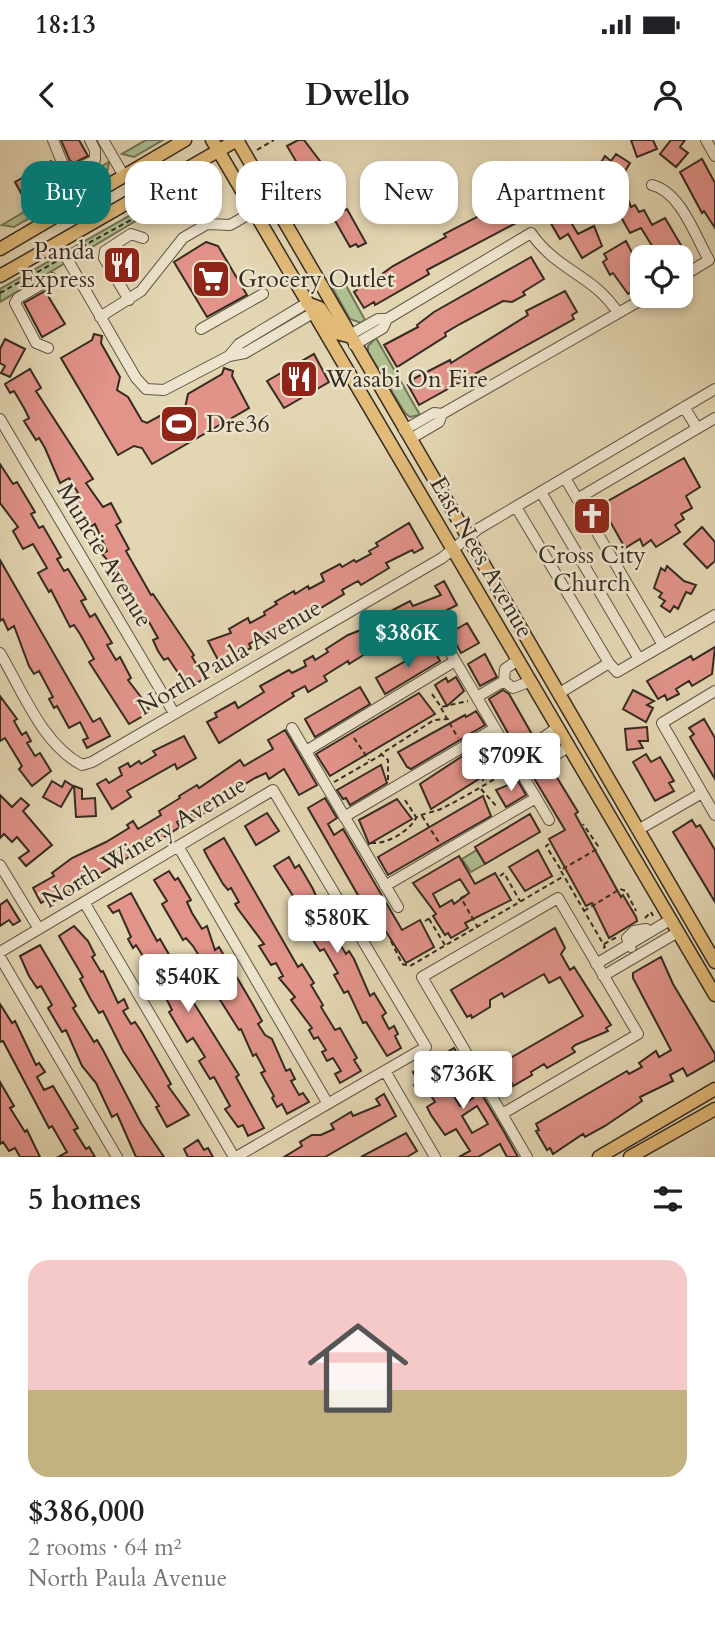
<!DOCTYPE html>
<meta charset="utf-8">
<style>
body{margin:0;font-family:Cardo,serif;background:#f6f6f6;color:#202124;height:100vh;display:flex;flex-direction:column;font-size:26px;white-space:nowrap}
*{box-sizing:border-box;margin:0}
p{font-size:23px;color:#757577}
.icon{flex:none;width:38px;height:38px;fill:none;stroke:currentColor;stroke-width:2;stroke-linecap:round;stroke-linejoin:round}
.map{position:relative;height:1017px;overflow:hidden}
.panel{display:flex;flex-direction:column;background:#fff;flex:1}
.panel>*{flex:none}
.banner{position:absolute;left:21px;top:21px;width:674px;height:63px;display:flex;gap:14px}
.controls{position:absolute;left:630px;top:105px;display:grid;gap:14px}
.controls a{display:grid;place-items:center;width:63px;height:63px;border-radius:14px;background:#fff;box-shadow:0 4px 10px #0003;font-size:35px}
.price{position:absolute;translate:-50% -60px;padding:0 16px;border-radius:7px;background:#fff;color:#222;font-size:23px;line-height:46px;filter:drop-shadow(0 2px 4px #0008)}
.price::after{content:'';position:absolute;left:50%;top:42px;width:21px;height:16px;margin-left:-10px;background:inherit;clip-path:polygon(0 0,100% 0,50% 100%)}
.price.selected{background:#0f766e;color:#fff}
ul{padding:0;list-style:none}
li{display:grid;align-content:center;gap:14px;height:371px;padding:0 28px}
li span{display:grid;place-items:center;height:217px;border-radius:21px;color:#555}
li>.icon{margin-inline-start:auto}
span .icon{width:126px;height:126px;fill:#fffc;stroke-width:1}
li b{font-size:30px}
h2{display:flex;justify-content:space-between;align-items:center;height:84px;padding:0 28px;font-size:30px}
.tag{padding:0 24px;border-radius:21px;background:#fff;box-shadow:0 4px 10px #0003;font-size:24px;line-height:63px}
.tag.selected{background:#0f766e;color:#fff}
.status{display:flex;justify-content:space-between;align-items:center;height:49px;padding:0 35px;background:#fff;direction:ltr}
.status svg{height:19px;fill:currentColor}
header{display:flex;justify-content:space-between;align-items:center;height:91px;padding:0 28px;background:#fff;font-size:32px;font-weight:800}
.map>svg:first-child{display:block}
.green{fill:#aebf90;stroke:#727559;stroke-width:2}
.building{fill:#e2938a;stroke:#352b22;stroke-width:2;fill-rule:evenodd}
.lines{fill:none;stroke-linecap:round;stroke-linejoin:round}
.minor-casing{stroke:#605646;stroke-width:12}
.major-casing{stroke:#352b22;stroke-width:15}
.path{stroke:#352b22;stroke-width:2;stroke-dasharray:5 3.5;stroke-linecap:butt}
.minor{stroke:#ede4cd;stroke-width:10}
.major{stroke:#e2bb79;stroke-width:12}
.labels{text-anchor:middle;stroke-width:5;stroke-linejoin:round;paint-order:stroke}
.poi-label{font-size:24px;fill:#352b22;stroke:#ede4cd;text-anchor:start}
.street-label{font-size:24px;fill:#352b22;stroke:#ede4cd}
</style>
<div class="status"><b>18:13</b><svg viewBox="0 0 49 12"><path d="M0 12V9h3v3zM5 12V6h3v6zM10 12V3h3v9zM15 12V0h3v12zM26 1h20v11H26zM47 4h2v5h-2z"/></svg></div>
<header><svg class="icon" aria-label="back" viewBox="0 0 24 24"><path d="M15 5l-7 7 7 7"/></svg>Dwello<svg class="icon" aria-label="person" viewBox="0 0 24 24"><circle cx="12" cy="8" r="4"/><path d="M4 21q1-7 8-7t8 7"/></svg></header>
<div class="map">
<svg width="715" height="1017" viewBox="0 0 715 1017">
<rect width="100%" height="100%" fill="#e3d6b2"/>
<filter id="stains"><feTurbulence type="fractalNoise" baseFrequency=".00286" numOctaves="4"/><feColorMatrix values="0 0 0 0 .2 0 0 0 0 .09 0 0 0 0 .02 0 0 0 .5 -.17"/></filter>
<radialGradient id="worn" r=".72"><stop offset=".6" stop-color="#630" stop-opacity="0"/><stop offset="1" stop-color="#630" stop-opacity=".3"/></radialGradient>
<path class="green" d="M146 0H163L134 17 122 14Z
M109 22 107 33 14 87 2 85Z
M205 33 211 36 0 162V149Z
M344 142 365 180 361 183 350 179 333 149Z
M376 198 420 275 410 277 405 273 368 212V206Z
M477 710 485 724 471 732 462 719Z"/>
<path class="building" d="M61 0H79L88 16 74 23 70 21Z
M298 0H304L323 25 318 28 327 42 313 50 287 6Z
M631 0H653L657 9 637 17Z
M671 0H685L680 7 688 13 676 27 660 14Z
M616 14 630 23 619 41 598 27 605 16 611 21Z
M702 19 715 43V88L704 71 702 73 680 32Z
M51 21 63 40 26 62 15 42Z
M622 44 631 67 635 65 639 72 644 70 652 85 665 78 688 117H659L641 88 630 93 617 70 606 74 598 53Z
M523 55 545 58 543 76 521 74Z
M498 66 501 71 509 67 518 82 427 130 429 134 375 165 374 162 364 168 354 152 358 149 356 146 366 141 368 144 393 126 446 97 444 94Z
M570 68 575 75 569 79 578 94 594 86 602 106 582 118 568 94 560 99 549 80Z
M347 69 366 103 358 107 356 104 350 107 333 77Z
M626 101 642 132V145L628 154 613 133 610 135 603 122 607 119 604 114Z
M206 102 218 106 247 155 207 177 174 122Z
M122 110 126 111 138 132 127 142 112 116Z
M531 117 544 139 523 152 525 155 512 162 503 161 460 184 445 193 446 196 397 227 384 205 418 187 417 185 434 172Z
M45 151 65 184 42 197 24 163Z
M565 151 577 172 572 175 574 179 419 265 408 245 414 242 413 239 450 220 451 223 528 175 526 171Z
M94 194 102 196 101 203 120 237 117 250 128 257 142 281 147 283 178 266 185 268 188 254 222 234 224 228 233 231 232 236 249 268 152 324 142 308 134 306 118 315 61 218 92 200Z
M5 199 25 209 10 237 1 233 5 226 0 223V209Z
M314 214 329 242 284 268 267 241Z
M30 229 41 248 36 251 93 339 86 343 103 367 111 363 121 382 116 385 129 409 126 411 151 455 153 454 194 515 192 517 205 538 182 552 177 543 183 540 168 518 164 520 158 511 153 500 158 498 149 482 144 485 129 452 125 454 113 434 117 431 102 414 107 411 95 384 87 389 69 359 78 353 69 338 60 343 45 308 39 298 36 300 24 281 29 278 24 268 14 251 10 253 5 244Z
M684 318 700 347 686 356 692 368 681 374 684 379 675 385 680 392 656 407 651 400 643 406 640 399 625 408 601 365Z
M0 324 13 344 17 342 35 372 31 374 39 388 43 386 61 417 57 419 64 431 68 429 86 459 81 461 90 477 95 474 112 503 107 505 116 520 120 517 131 538 128 540 147 565 150 572 129 584 89 522 94 519 80 494 74 485 70 487 51 450 49 452 38 433 47 428 33 404 23 409 13 391 18 387 0 363Z
M409 383 423 408 414 413 412 410 386 423 389 428 361 445 358 441 342 450 344 454 314 472 312 468 296 477 298 481 267 499 265 495 249 504 251 508 231 519 229 514 218 520 208 501 231 493 229 489 248 478 250 483 265 475 264 472 277 464 275 462 294 451 295 454 308 446 309 449 324 441 321 434 340 424 342 427 354 420 356 422 371 414 369 411 378 406 376 403Z
M702 387 715 402V421L707 428 684 404Z
M0 420 93 582 100 578 110 596 87 608 83 600 88 598 80 582 69 588 57 566 54 568 49 559 53 557 39 531 34 534 29 526 14 486 8 490 3 479 0 481Z
M667 426 684 441 696 445 691 454 686 452 678 469 674 466 670 472 661 466 665 461 659 457 662 453 654 448 661 428 665 431Z
M444 441 457 465 389 500 391 504 371 514 370 511 349 524 348 521 324 536 327 541 308 552 305 546 292 553 294 556 219 603 207 582 217 577 215 573 235 562 238 568 264 552 260 546 289 530 292 533 306 526 304 521 313 516 315 520 328 512 326 509 348 495 384 481 381 476 391 471 410 461 413 466 441 455 435 446Z
M467 483 479 503 461 513 450 493Z
M432 506 440 521 385 554 376 538Z
M715 507 712 534 692 546 689 541 676 549 679 554 667 560 665 555 658 559 647 541 691 516 693 520Z
M485 514 497 537 480 546 468 524Z
M456 537 464 551 447 566 435 545 446 538 448 542Z
M360 547 370 564 315 597 305 579Z
M503 550 509 554 537 603 520 615 489 559Z
M633 550 654 561 647 565 653 568 646 582 623 569Z
M419 553 435 574 330 636 316 614Z
M0 556 17 579 14 581 22 595 26 592 31 601 27 603 35 616 40 613 51 631 32 646 19 629 22 626 5 598 0 601Z
M476 571 485 585 411 629 407 627 398 612 465 575 466 577Z
M704 579 715 598V639L690 597 694 594 689 588Z
M647 587 648 601H639L643 608 627 610 625 589Z
M285 590 317 645 299 655 284 629 269 639 266 633 255 638 242 646 244 649 214 668 193 679 190 674 177 682 180 687 161 699 159 695 147 699 134 707 137 712 129 717 54 761 52 757 41 763 33 748 54 736 52 733 72 718 106 702 129 688 127 685 133 681 138 689 161 675 159 671 180 658 179 656 197 645 199 648 240 620 244 626 273 609 268 600Z
M184 596 196 618 177 629 175 624 127 651 131 657 112 669 97 644 106 639 109 643 122 635 119 628 128 623 130 627 139 621 141 624 156 615 153 611Z
M497 606 506 622 431 669 420 644 464 615 468 620Z
M646 614 651 622 660 617 674 641 669 643 674 651 655 661 633 622Z
M545 618 578 672 575 674 621 757 623 755 636 777 637 781 609 798 592 763 586 766 549 699 565 690 528 628Z
M381 625 387 643 350 665 346 658 343 659 337 650Z
M52 641 62 647 65 641 73 646 61 667 43 657Z
M518 641 526 655 506 667 496 650Z
M74 646 82 649V659L95 658 96 676 76 677Z
M0 655 12 667 21 658 29 665 23 671 52 705 26 726 19 718 29 711 17 697 12 702 4 694 0 698Z
M483 656 491 676 388 735 378 717Z
M325 658 337 678 328 684 334 695 343 689 402 790 420 780 434 807 406 823 383 787 378 790 308 668Z
M397 659 412 679 369 704 359 680Z
M267 673 279 691 256 705 245 686Z
M530 674 540 692 485 724 475 707Z
M692 680 696 687 700 685 715 710V762L673 692Z
M224 698 298 827 302 824 314 843 311 845 323 865 321 867 335 890 340 888 357 918 354 920 361 931 340 943 335 934 341 931 333 918 327 921 322 912 326 910 318 897 314 899 309 890 312 888 291 860 295 857 279 838 283 836 276 823 271 825 259 806 264 804 238 769 235 764 239 762 231 748 228 750 223 744 207 716 204 710Z
M538 710 552 736 525 751 509 727Z
M459 716 475 744 495 733 511 760 465 783 468 788 451 798 448 793 445 795 433 776 436 774 413 743ZM460 739 469 753 454 764 452 760 440 767 433 754Z
M289 717 295 728 299 725 313 749 327 782 331 779 338 791V801L346 814 349 811 354 819 370 856 374 853 386 873 382 876 389 889 394 886 398 894 395 896 401 908 387 916 366 882 363 883 348 851 344 853 334 835 338 833 324 809 320 811 295 772 298 770 292 761 295 759 274 726Z
M169 731 175 740 178 738 191 760 187 762 192 773 202 789 207 786 215 810 219 807 252 863 262 881 258 884 265 895 272 899 286 931 290 929 295 939 291 941 299 955 303 953 309 962 287 974 282 964 277 967 272 958 274 956 261 933 265 931 256 914 253 916 241 889 239 890 217 855 215 857 206 836 210 834 193 806 186 798 183 800 162 764 167 761 154 740Z
M131 753 157 801 160 799 171 818 168 820 185 849 239 935 236 937 264 988 248 996 243 985 238 987 225 969 230 966 214 937 210 939 199 921 205 917 193 898 187 902 169 872 172 870 157 840 151 843 142 823 146 821 136 805 133 808 128 799 131 797 119 770 113 773 108 766Z
M7 760 20 781 13 785 9 780 0 786V765Z
M74 786 88 801 95 815 92 817 101 832 103 831 118 863 124 859 128 868 123 871 131 884 135 882 141 891 171 944 168 946 189 975 167 987 156 967 159 966 123 911 103 871 99 873 90 858 80 839 83 837 59 796Z
M555 788 565 808 561 814 570 830 574 827 611 885 606 888 608 891 575 905 572 908 575 912 547 928 544 924 531 932 532 935 513 946 512 943 507 946 496 928 500 924 583 876 560 837 549 843 544 834 504 857 502 853 490 860V867L472 878 471 875 467 877 451 850Z
M40 805 76 866 73 868 94 902 97 900 103 910 141 983 164 1017H136L117 974 112 977 96 943 82 926 66 890 62 892 48 868 52 865 41 846 37 848 29 836 20 816Z
M661 817 673 844 715 914V920L687 936 683 928 670 935 673 941 640 957 642 961 605 986 585 997 583 994 553 1014 550 1008 547 1010 536 991 539 990 536 984 627 931 629 934 642 927 639 923 656 911 659 917 671 910 633 838V833Z
M0 864 12 883 15 881 36 925 39 923 45 932 37 937 44 950 53 946 78 988 74 990 86 1009 89 1007 95 1017H58L67 1012 52 986 49 988 3 901 0 902Z
M454 908 503 990 518 1017H507L500 1004 478 1017H459L470 1011 456 989 445 995 431 975 427 967 435 962 427 949 419 953 414 945 419 942 413 932 428 923 431 927 435 925 460 966 473 958 446 913ZM477 966 488 984 472 993 462 976Z
M0 942 14 966 10 968 25 992 27 990 40 1017H20L15 1008 9 1011 3 1002 0 1004Z
M384 954 396 976 325 1017H284L302 1006 300 1002 312 995H321L334 989 331 984 351 972 353 976 380 965 376 959Z
M406 993 417 1011 407 1017H361Z
M198 1000 204 1010 208 1008 213 1017H188L184 1009Z"/>
<g class="lines">
<defs>
<path id="minor" d="M53 0 64 27 75 31 95 20V10L90 0
M103 0 124 36
M706 0 715 16
M652 45C681 52 695 96 709 120L681 137
M58 103 136 238 146 249 164 250 229 216
M129 160 104 118 105 111 131 94 143 98
M307 163 239 204 229 216 245 213 313 173
M100 177 141 151 183 98 207 84 230 85 253 72
M201 189 263 154
M348 196 378 179H387L531 93C557 131 594 135 618 173
M354 205 383 188 387 179
M48 208 36 203 15 163 18 158 52 138
M684 267 697 288
M0 279 174 573
M404 290 434 273 442 274 648 156
M410 299 439 282 442 274
M565 338 663 505
M541 352 639 519
M577 359 715 278
M516 367 609 523 558 554
M443 500 549 680
M0 513C22 550 42 604 82 625L92 622 442 418 478 389 715 249
M518 520 505 529 504 541 513 548 531 541
M609 523 617 532 715 475
M715 551 662 583 715 675
M477 557 504 541
M558 587 544 597V609L555 615 569 607
M292 588 398 767
M306 611 455 521
M517 625 544 609
M344 677 495 588
M638 690 702 653
M178 706 328 964
M0 725 39 789
M385 746 536 658
M84 762 234 1017
M631 807 627 798 634 791 646 789 650 792
M0 812 273 650 426 907 236 1017
M0 817 117 1017
M596 824 670 780
M603 836 678 792
M385 931 435 1017
M502 974 638 894 558 758 422 837 527 1017"/>
<path id="major" d="M212 0 715 855
M237 0 715 822
M0 109 185 0
M0 136 237 0
M307 163 320 168 336 193 348 196
M599 1017 715 949
M630 1017 715 969"/>
</defs>
<use href="#minor" class="minor-casing"/>
<use href="#major" class="major-casing"/>
<path class="path" d="M257 10 274 0
M74 111 219 32
M0 153 57 121
M432 554 441 567 468 561
M441 568 458 598
M354 598 369 620
M467 616 481 632 484 644
M388 640V620L381 614 434 580 449 579
M334 642 381 615
M481 649 497 667
M405 660 416 677
M422 676 440 704
M371 703C385 704 400 696 410 686 412 685 415 679 417 677 424 673 435 672 443 668 465 657 487 643 509 631
M549 704 546 706 561 730 597 709 598 706 583 684
M561 731 605 807 601 810
M500 736 504 733 520 761
M465 756 461 758 477 786
M584 771 620 749 626 751 636 771
M645 778 651 772 653 776
M429 779 445 805
M425 781 433 776
M391 801 402 824 410 826 564 736
M604 804 617 797"/>
<use href="#minor" class="minor"/>
<use href="#major" class="major"/>
</g>
<defs>
<symbol id="restaurant-square" viewBox="-11 -11 22 22"><rect x="-9" y="-9" width="18" height="18" rx="4" fill="#8f2418" stroke="#ede4cd"/><path d="M-5-6h1v4h1v-4h1v4h1v-4h1v5L-1.5 .5V6h-2V.5L-5-1ZM5-6V6H3V1.5H1.5Q1.5-4 5-6Z" fill="#fff"/></symbol>
<symbol id="supermarket-square" viewBox="-11 -11 22 22"><rect x="-9" y="-9" width="18" height="18" rx="4" fill="#8f2418" stroke="#ede4cd"/><path d="M-6-5.5h2.5l.6 2H6L4.5 2H-2.5L-4.4-4H-6ZM-1.5 3.2a1.3 1.3 0 1 0 .1 0ZM3 3.2a1.3 1.3 0 1 0 .1 0Z" fill="#fff"/></symbol>
<symbol id="stadium-square" viewBox="-11 -11 22 22"><rect x="-9" y="-9" width="18" height="18" rx="4" fill="#8f2418" stroke="#ede4cd"/><path d="M0-5a6.5 5 0 1 0 0 10a6.5 5 0 1 0 0-10ZM-3.5-1.8h7v3.6h-7Z" fill="#fff"/></symbol>
<symbol id="church-square" viewBox="-11 -11 22 22"><rect x="-9" y="-9" width="18" height="18" rx="4" fill="#8f2418" stroke="#ede4cd"/><path d="M-1.2-6h2.4v3.5h3.3v2.4h-3.3V6h-2.4V-.1h-3.3v-2.4h3.3Z" fill="#fff"/></symbol>
</defs>
<g fill-rule="evenodd">
<use href="#restaurant-square" x="100" y="103" width="44" height="44"/>
<use href="#supermarket-square" x="189" y="117" width="44" height="44"/>
<use href="#restaurant-square" x="277" y="217" width="44" height="44"/>
<use href="#stadium-square" x="157" y="262" width="44" height="44"/>
<use href="#church-square" x="570" y="354" width="44" height="44"/>
</g>
<g class="labels">
<g class="poi-label">
<text x="95" y="119" text-anchor="end">Panda<tspan x="95" dy="28">Express</tspan></text>
<text x="238" y="147">Grocery Outlet</text>
<text x="326" y="247">Wasabi On Fire</text>
<text x="206" y="292">Dre36</text>
<text x="592" y="423" text-anchor="middle">Cross City<tspan x="592" dy="28">Church</tspan></text>
</g>
<g class="street-label">
<text transform="translate(105 415) rotate(59)" y="8">Muncie Avenue</text>
<text transform="translate(482 417) rotate(60)" y="8">East Nees Avenue</text>
<text transform="translate(229 517) rotate(-30)" y="8">North Paula Avenue</text>
<text transform="translate(144 702) rotate(-31)" y="8">North Winery Avenue</text>
</g>
</g>
<rect width="100%" height="100%" filter="url(#stains)"/>
<rect width="100%" height="100%" fill="url(#worn)"/>
</svg>
<div class="controls">
<a><svg class="icon" aria-label="locate" viewBox="0 0 24 24"><circle cx="12" cy="12" r="6"/><path d="M12 2v4M12 18v4M2 12h4M18 12h4"/></svg></a>
</div>
<b class="price selected" style="left:408px;top:530px">$386K</b>
<b class="price" style="left:511px;top:653px">$709K</b>
<b class="price" style="left:337px;top:815px">$580K</b>
<b class="price" style="left:188px;top:874px">$540K</b>
<b class="price" style="left:463px;top:971px">$736K</b>
<div class="banner">
<a class="tag selected">Buy</a>
<a class="tag">Rent</a>
<a class="tag">Filters</a>
<a class="tag">New</a>
<a class="tag">Apartment</a>
</div>
</div>
<section class="panel">
<h2>5 homes<svg class="icon" aria-label="filters" viewBox="0 0 24 24"><path d="M4 7h16M4 17h16"/><circle cx="9" cy="7" r="2"/><circle cx="15" cy="17" r="2"/></svg></h2>
<ul>
<li><span style="background:linear-gradient(#f6c9c9 60%,#c2b280 0)"><svg class="icon" aria-label="home" viewBox="0 0 24 24"><path d="M3 11l9-7 9 7M6 9v11h12V9"/></svg></span><div><b>$386,000</b><p>2 rooms · 64 m²</p><p>North Paula Avenue</p></div></li>
</ul>
</section>
